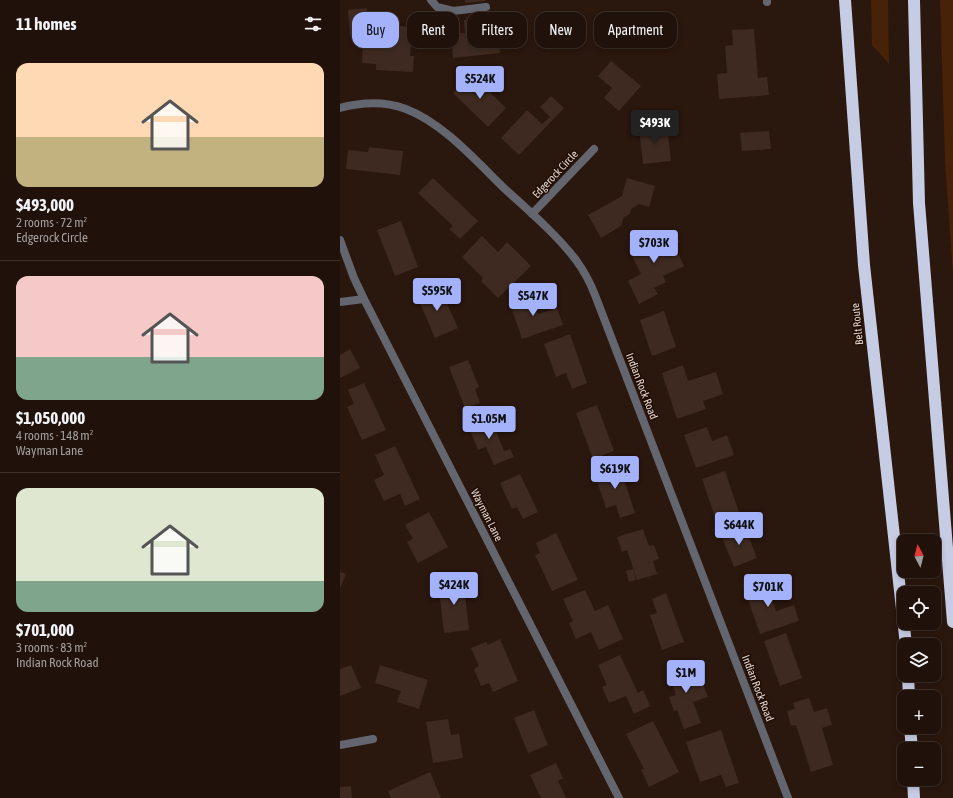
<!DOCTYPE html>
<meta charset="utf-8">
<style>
body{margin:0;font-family:"Asap Condensed",sans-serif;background:#2d1f18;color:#f1f3f6;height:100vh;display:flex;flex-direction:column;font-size:15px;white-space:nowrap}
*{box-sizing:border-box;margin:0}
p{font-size:13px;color:#a29d9c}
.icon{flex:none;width:22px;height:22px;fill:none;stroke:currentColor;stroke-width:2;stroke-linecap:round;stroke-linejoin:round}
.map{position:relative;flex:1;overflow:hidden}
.side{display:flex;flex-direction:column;background:#20110a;width:340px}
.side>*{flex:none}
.guide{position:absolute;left:12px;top:12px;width:380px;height:36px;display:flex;gap:8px}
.needle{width:26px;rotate:353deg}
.fabs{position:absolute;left:557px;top:534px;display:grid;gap:8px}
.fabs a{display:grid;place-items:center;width:44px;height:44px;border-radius:8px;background:#20110a;box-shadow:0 2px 6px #0003,0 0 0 1px #3d312b;font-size:20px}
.price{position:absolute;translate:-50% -34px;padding:0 9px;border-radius:4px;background:#a4b2fc;color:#111;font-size:13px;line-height:26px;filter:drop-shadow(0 1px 2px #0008)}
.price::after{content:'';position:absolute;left:50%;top:24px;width:12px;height:9px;margin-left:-6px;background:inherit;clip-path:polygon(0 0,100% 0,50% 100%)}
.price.selected{background:#222;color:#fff}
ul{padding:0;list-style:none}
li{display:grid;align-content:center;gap:8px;height:212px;padding:0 16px}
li+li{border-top:1px solid #3d312b}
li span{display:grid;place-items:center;height:124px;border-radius:12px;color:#555}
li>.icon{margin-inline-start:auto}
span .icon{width:72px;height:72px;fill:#fffc;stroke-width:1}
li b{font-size:17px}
h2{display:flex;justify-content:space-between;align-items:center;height:48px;padding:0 16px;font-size:17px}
.pill{padding:0 14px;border-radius:12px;background:#20110a;box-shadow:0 2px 6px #0003,0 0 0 1px #3d312b;font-size:14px;line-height:36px}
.pill.selected{background:#a4b2fc;color:#111}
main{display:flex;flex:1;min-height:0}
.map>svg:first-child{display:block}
.green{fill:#482109}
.building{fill:#3e2a20}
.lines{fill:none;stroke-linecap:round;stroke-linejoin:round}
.lane{stroke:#63656f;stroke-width:8}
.street{stroke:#63656f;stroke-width:8}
.highway{stroke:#c7cce5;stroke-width:12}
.labels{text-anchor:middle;stroke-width:3;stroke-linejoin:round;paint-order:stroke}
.street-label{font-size:11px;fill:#e7d9d3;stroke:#200e05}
</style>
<main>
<section class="side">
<h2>11 homes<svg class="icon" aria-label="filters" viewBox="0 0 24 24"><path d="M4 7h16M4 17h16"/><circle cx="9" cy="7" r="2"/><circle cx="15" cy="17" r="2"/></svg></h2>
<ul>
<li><span style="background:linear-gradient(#ffd9b3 60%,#c2b280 0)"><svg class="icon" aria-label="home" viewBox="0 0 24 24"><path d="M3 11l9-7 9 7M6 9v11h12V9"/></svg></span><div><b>$493,000</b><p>2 rooms · 72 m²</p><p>Edgerock Circle</p></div></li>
<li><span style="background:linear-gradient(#f6c9c9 65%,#7fa58c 0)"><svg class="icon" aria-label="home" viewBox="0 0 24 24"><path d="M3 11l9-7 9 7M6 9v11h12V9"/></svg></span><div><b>$1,050,000</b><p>4 rooms · 148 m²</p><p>Wayman Lane</p></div></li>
<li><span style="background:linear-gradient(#dfe7d0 75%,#7fa58c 0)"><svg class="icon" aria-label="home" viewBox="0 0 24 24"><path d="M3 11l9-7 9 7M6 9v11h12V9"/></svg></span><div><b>$701,000</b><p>3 rooms · 83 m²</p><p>Indian Rock Road</p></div></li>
</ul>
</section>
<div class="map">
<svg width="613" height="798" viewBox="0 0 613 798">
<rect width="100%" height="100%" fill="#2a170e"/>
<path class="green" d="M531 0H548L549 64 532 45Z
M600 0H613V275L605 161Z"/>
<path class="building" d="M125 0H145V1L125 3Z
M27 8 29 35 10 36 8 10Z
M157 17 160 53 113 58 111 34 125 33 124 20Z
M45 25 72 27 70 56H74L73 72 36 70V64L22 63 23 42 44 43Z
M414 29 418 78 427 77 429 95 379 99 377 74 387 73 385 46 393 45 392 30Z
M271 61 301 86 279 111 264 98 272 88 258 76Z
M131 74 166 108 148 127 113 93Z
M211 96 224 108 179 155 161 138 187 110 202 124 210 117 200 107Z
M327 124 331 161 303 164 299 127Z
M429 131 431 149 402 151 400 133Z
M29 147 63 151 60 175 6 169 8 150 28 152Z
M93 178 138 221 120 239 109 229 113 226 78 193Z
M287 178 315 186 309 207 299 204 291 209 290 214 284 217 281 226 261 238 248 215 282 196Z
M61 221 78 267 55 276 37 230Z
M333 229 340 242 334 245 344 266 323 276 326 282 314 288 318 294 299 304 288 281 301 274 289 250Z
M142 236 158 252 167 242 191 266 158 298 141 281 143 278 122 257Z
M99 286 118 328 95 338 77 296Z
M190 293 198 314 217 308 223 325 182 339 169 301Z
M324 311 336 347 312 356 300 320Z
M230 334 247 383 232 389 226 373 216 377 204 344Z
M10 349 20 368 0 378V355Z
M128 360 139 387 135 389 140 403 125 408 109 367Z
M343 365 348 381 376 372 383 394 363 401 366 409 337 419 322 373Z
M24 383 46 430 22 440 7 407 14 404 8 390Z
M257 405 274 451 253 459 236 413Z
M150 416 164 451 170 449 174 457 154 465 146 447 138 450 128 425Z
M367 427 372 441 387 435 394 455 356 468 344 435Z
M55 446 80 499 65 506 60 494 44 501 34 480 44 475 35 455Z
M279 464 295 513 280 518 276 505 266 508 254 472Z
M385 471 400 515 377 523 362 479Z
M180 474 198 512 183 519 177 507 172 509 160 483Z
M89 512 108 547 78 563 67 542 73 539 65 525Z
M404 525 417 558 394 567 381 535Z
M303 529 309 546 314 545 319 559 313 561 317 574 297 580 287 550 282 552 277 537Z
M216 533 238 580 212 591 195 555 200 553 196 543Z
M293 569 296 580 289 582 286 571Z
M0 572 6 574 0 589Z
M123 578 129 630 104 633 98 581Z
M424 578 436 611 454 605 459 621 420 634 403 585Z
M245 590 255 611 268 605 283 639 259 650 251 632 236 639 229 623 233 621 223 599Z
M326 593 344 642 322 650 310 615 317 613 312 599Z
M446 633 462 678 440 686 424 641Z
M160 639 178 681 153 692 149 683 141 686 134 669 139 666 131 648 146 642 148 645Z
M280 655 298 693 303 690 310 706 294 714 286 696 269 703 262 687 267 685 258 665Z
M348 662 355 683 362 681 368 697 353 702 361 723 344 729 337 710 334 711 329 697 336 695 327 669Z
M11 665 21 688 0 696V669Z
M40 665 88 680 79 709 57 702 61 691 35 683Z
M469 698 474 712 487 708 492 725 482 728 493 765 471 772 456 725 451 726 447 711 455 709 453 703Z
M194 710 208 745 188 753 174 718Z
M108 719 111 735 119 734 123 758 93 763 86 722Z
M313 721 339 772 309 787 301 770 304 769 286 734Z
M381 730 399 783 386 787 381 775 360 782 346 742Z
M216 763 223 778 218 781 226 798H201L190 775Z
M90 772 101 798H51L48 791Z
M11 786 12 798H0V787Z"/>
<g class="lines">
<path class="lane" d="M91 0 97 7 113 11 146 7"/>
<path class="street" d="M427 0V2
M0 108C22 102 44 101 66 109 103 123 137 162 165 189 189 211 216 234 236 260 244 271 250 282 255 295L448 798
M192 214 254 149
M0 240 14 278 24 299 279 798
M0 302 24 299
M0 745 33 739"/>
<path class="highway" d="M505 0 524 265 566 645
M574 0 579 203 613 622
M568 675 569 697
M570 727 572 749
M573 779 574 798"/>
</g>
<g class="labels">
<g class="street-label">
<text transform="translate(215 174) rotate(-47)" y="4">Edgerock Circle</text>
<text transform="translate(517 324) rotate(-96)" y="4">Belt Route</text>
<text transform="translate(302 386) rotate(69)" y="4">Indian Rock Road</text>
<text transform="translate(147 515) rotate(63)" y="4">Wayman Lane</text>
<text transform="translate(418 688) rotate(69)" y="4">Indian Rock Road</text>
</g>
</g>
</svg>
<div class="fabs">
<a><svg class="needle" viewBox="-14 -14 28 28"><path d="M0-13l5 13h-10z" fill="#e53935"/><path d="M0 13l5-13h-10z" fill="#a29d9c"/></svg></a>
<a><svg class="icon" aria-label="locate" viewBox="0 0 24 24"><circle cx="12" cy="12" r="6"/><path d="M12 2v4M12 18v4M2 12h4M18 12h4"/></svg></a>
<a><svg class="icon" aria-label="layers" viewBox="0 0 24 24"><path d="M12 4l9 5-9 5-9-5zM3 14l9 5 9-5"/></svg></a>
<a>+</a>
<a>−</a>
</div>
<b class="price" style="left:140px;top:100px">$524K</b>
<b class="price selected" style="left:315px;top:144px">$493K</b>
<b class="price" style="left:314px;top:264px">$703K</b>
<b class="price" style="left:97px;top:312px">$595K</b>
<b class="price" style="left:193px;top:317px">$547K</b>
<b class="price" style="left:149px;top:440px">$1.05M</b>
<b class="price" style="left:275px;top:490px">$619K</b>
<b class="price" style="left:399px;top:546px">$644K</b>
<b class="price" style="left:114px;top:606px">$424K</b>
<b class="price" style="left:428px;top:608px">$701K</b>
<b class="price" style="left:346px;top:694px">$1M</b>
<div class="guide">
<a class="pill selected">Buy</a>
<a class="pill">Rent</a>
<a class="pill">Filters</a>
<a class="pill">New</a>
<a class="pill">Apartment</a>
</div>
</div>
</main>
